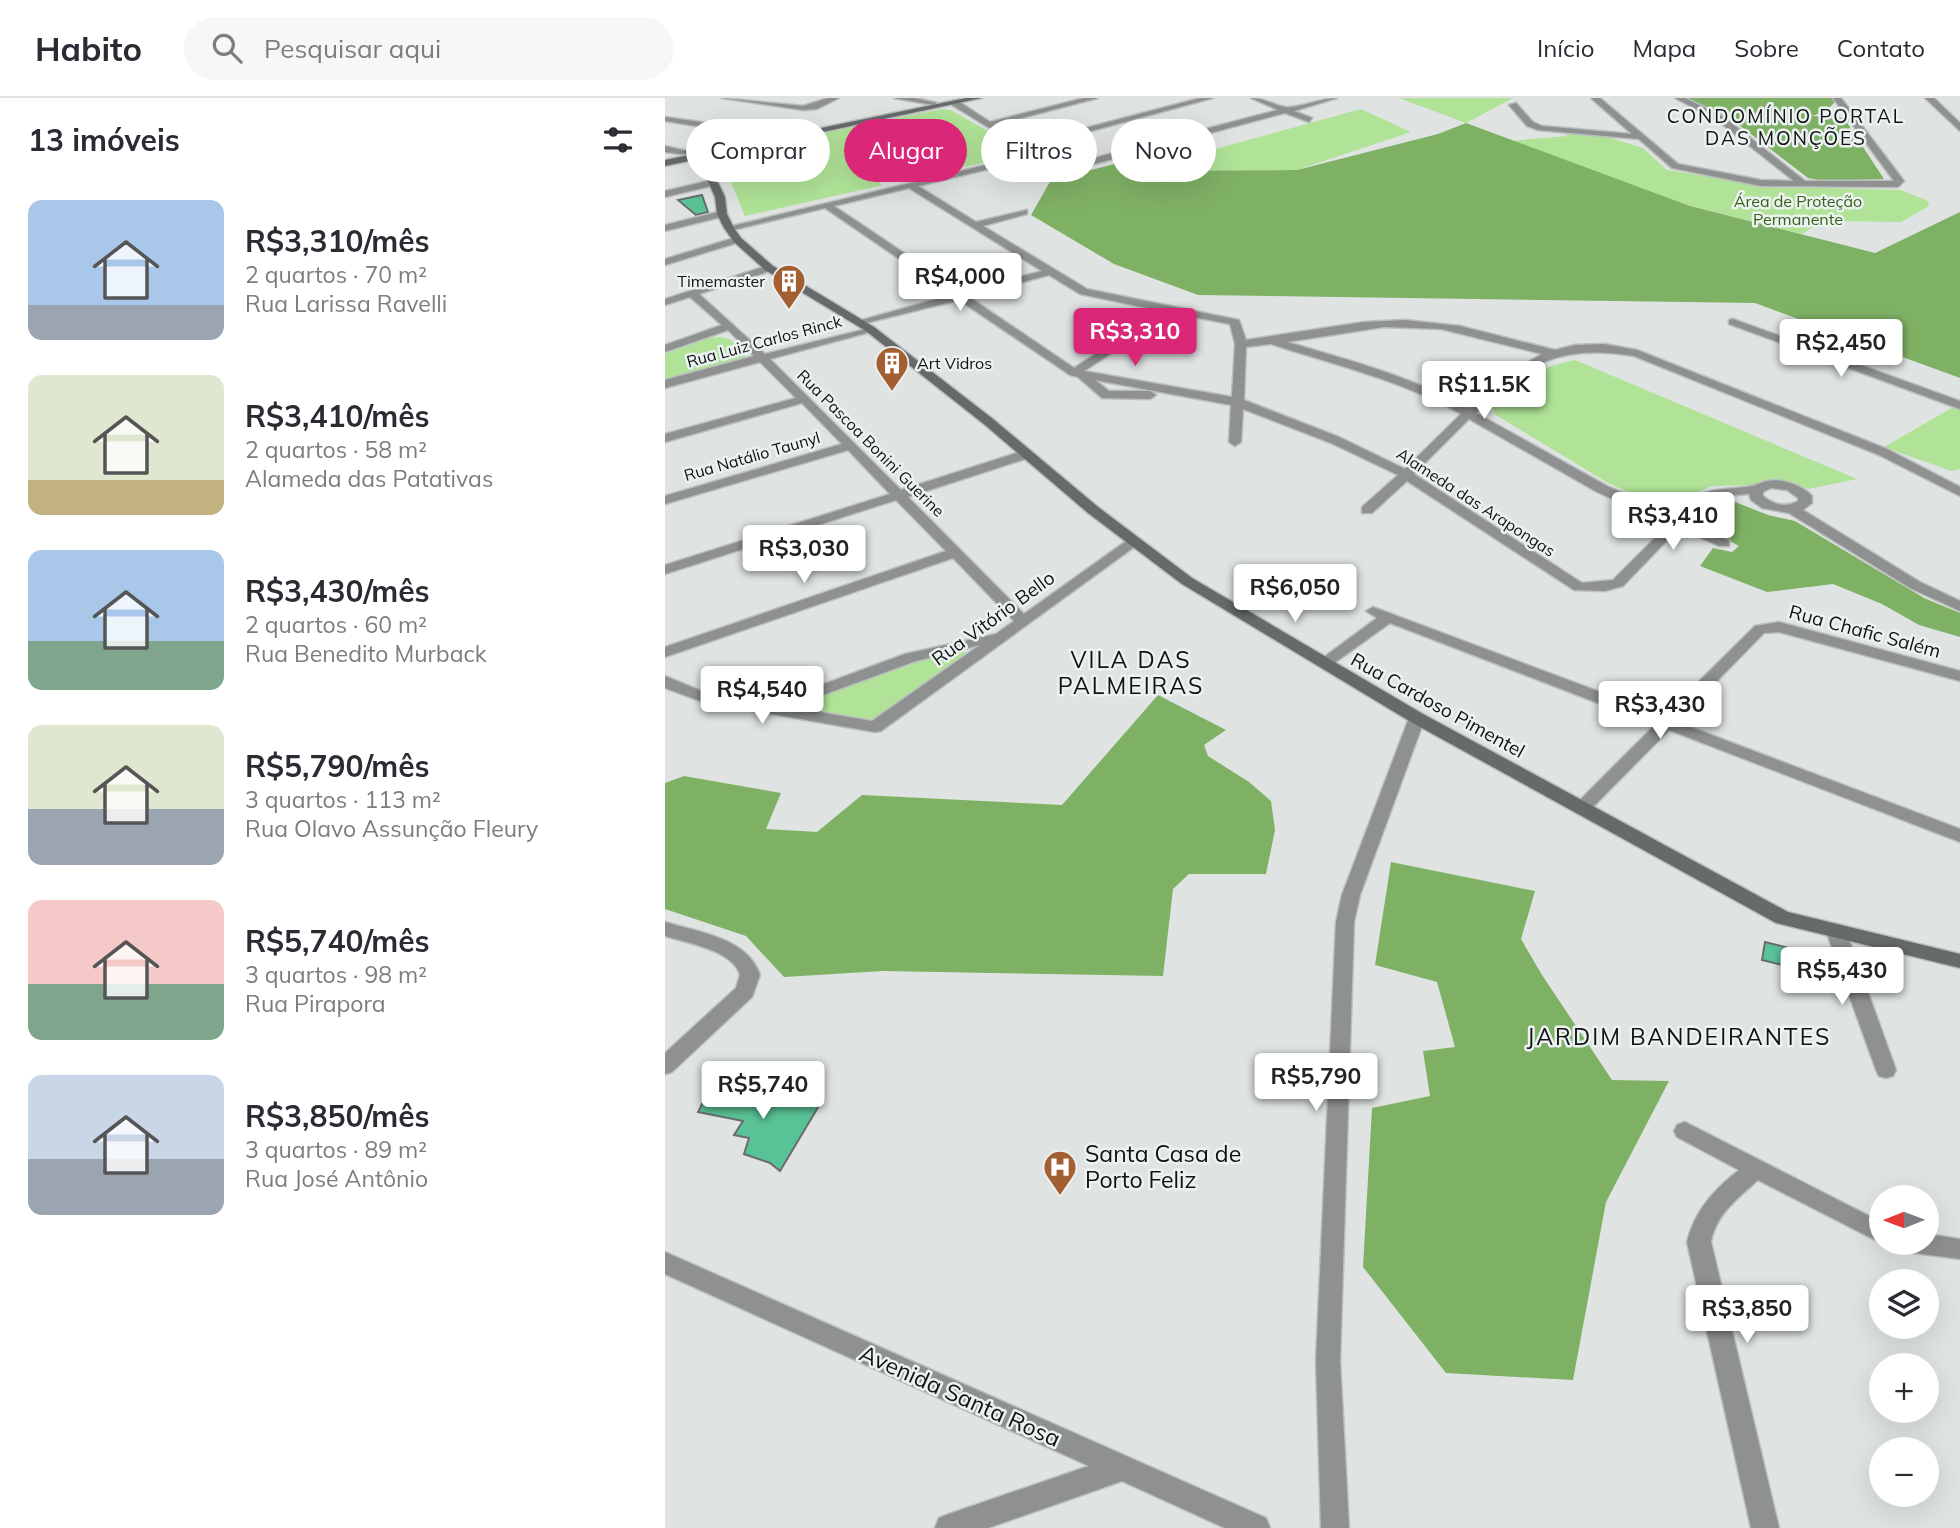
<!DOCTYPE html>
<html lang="pt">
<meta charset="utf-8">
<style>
body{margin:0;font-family:Mulish,sans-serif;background:#f7f7f7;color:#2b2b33;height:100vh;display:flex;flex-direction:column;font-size:26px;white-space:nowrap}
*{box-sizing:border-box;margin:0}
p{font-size:23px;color:#7c7c81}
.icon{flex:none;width:38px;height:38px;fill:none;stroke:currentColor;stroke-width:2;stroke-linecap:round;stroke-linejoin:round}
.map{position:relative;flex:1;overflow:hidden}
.side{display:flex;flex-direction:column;background:#fff;width:665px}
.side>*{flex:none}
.banner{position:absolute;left:21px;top:21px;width:665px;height:63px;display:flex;gap:14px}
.needle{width:46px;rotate:269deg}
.buttons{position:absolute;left:1204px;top:1087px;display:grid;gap:14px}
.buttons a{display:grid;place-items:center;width:70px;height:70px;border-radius:50%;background:#fff;box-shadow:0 7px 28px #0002;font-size:35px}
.price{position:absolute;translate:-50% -60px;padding:0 16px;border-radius:7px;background:#fff;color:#222;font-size:23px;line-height:46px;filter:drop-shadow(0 2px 4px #0008)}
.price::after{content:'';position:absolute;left:50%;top:42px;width:21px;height:16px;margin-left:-10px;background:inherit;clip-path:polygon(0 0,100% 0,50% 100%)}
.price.current{background:#db2777;color:#fff}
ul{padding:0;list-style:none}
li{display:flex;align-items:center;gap:21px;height:175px;padding:0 28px}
li span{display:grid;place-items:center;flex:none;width:196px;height:140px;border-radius:14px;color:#555}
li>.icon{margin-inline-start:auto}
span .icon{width:84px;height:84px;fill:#fffc;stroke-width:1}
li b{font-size:30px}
h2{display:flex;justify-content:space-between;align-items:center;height:84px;padding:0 28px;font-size:30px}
.pill{padding:0 24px;border-radius:32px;background:#fff;box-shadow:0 7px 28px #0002;font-size:24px;line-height:63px}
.pill.current{background:#db2777;color:#fff}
header{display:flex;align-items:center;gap:42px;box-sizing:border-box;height:98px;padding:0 35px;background:#fff;border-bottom:2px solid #e1e1e2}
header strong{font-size:33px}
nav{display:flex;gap:38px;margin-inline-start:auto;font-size:24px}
.search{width:490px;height:63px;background:#f7f7f7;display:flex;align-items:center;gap:18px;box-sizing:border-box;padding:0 24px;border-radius:38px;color:#7c7c81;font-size:26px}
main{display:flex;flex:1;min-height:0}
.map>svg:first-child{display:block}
.green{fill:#b0e397}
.forest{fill:#7fb165}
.building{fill:#59c397;stroke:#696d6b;stroke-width:2}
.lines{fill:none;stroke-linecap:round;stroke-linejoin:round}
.street-casing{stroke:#babebe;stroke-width:3}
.secondary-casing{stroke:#babebe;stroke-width:3}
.street{fill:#8f9191;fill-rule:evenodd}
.secondary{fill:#676a6b;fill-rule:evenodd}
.labels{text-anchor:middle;stroke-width:5;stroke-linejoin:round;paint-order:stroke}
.far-park-label{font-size:16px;fill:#356416;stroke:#ecf1f1}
.far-poi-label{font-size:16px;fill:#111313;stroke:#ecf1f1;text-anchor:end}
.far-street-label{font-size:16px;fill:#111313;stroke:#ecf1f1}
.far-quarter-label{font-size:19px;letter-spacing:2px;fill:#111313;stroke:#ecf1f1}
.street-label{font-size:19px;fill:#111313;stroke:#ecf1f1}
.quarter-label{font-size:23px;letter-spacing:2px;fill:#111313;stroke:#ecf1f1}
.near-poi-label{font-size:23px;fill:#111313;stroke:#ecf1f1;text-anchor:start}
.near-street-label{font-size:23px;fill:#111313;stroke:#ecf1f1}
</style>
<header>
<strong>Habito</strong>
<div class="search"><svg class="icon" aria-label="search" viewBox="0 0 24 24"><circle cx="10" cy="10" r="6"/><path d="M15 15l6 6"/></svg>Pesquisar aqui</div>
<nav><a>Início</a><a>Mapa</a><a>Sobre</a><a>Contato</a></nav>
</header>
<main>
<section class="side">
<h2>13 imóveis<svg class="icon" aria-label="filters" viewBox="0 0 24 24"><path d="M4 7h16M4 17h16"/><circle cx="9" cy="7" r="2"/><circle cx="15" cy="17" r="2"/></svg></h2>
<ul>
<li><span style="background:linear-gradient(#a9c7e8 75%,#9aa5b1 0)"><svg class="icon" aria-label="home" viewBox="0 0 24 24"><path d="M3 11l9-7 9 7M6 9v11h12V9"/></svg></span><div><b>R$3,310/mês</b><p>2 quartos · 70 m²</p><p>Rua Larissa Ravelli</p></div></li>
<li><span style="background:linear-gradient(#dfe7d0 75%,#c2b280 0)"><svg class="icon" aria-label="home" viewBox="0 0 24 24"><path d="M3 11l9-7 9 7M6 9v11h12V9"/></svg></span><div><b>R$3,410/mês</b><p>2 quartos · 58 m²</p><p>Alameda das Patativas</p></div></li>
<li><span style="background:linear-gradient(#a9c7e8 65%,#7fa58c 0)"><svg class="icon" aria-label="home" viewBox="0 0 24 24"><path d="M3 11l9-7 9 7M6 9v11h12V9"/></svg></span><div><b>R$3,430/mês</b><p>2 quartos · 60 m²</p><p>Rua Benedito Murback</p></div></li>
<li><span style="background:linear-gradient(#dfe7d0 60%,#9aa5b1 0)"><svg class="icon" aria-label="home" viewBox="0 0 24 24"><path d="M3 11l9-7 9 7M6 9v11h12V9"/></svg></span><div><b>R$5,790/mês</b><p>3 quartos · 113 m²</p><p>Rua Olavo Assunção Fleury</p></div></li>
<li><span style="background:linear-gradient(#f6c9c9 60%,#7fa58c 0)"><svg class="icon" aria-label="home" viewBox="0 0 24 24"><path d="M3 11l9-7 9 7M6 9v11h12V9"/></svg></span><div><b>R$5,740/mês</b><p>3 quartos · 98 m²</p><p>Rua Pirapora</p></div></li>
<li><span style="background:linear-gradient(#c9d6e8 60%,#9aa5b1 0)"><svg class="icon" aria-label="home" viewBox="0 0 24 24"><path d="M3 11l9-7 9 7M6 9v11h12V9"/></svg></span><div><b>R$3,850/mês</b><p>3 quartos · 89 m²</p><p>Rua José Antônio</p></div></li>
</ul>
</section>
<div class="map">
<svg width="1295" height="1430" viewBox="0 0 1295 1430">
<rect width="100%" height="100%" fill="#dfe4e3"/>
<path class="green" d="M734 0H848L801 25Z
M277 11 286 12 359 54 358 56 245 81 228 71 204 76 218 87 80 118 54 56Z
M696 11 746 34 632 72 470 73Z
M899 34 943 39 978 50 1002 72 1110 89 1236 92 1263 103 1264 108 1236 124 1157 123 1137 136 1025 108 846 43 902 38Z
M55 239 65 241 81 259 77 262 0 283V256L44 240Z
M910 262 1192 381 1143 391 1128 386 1046 388 1013 405 989 406 943 385 831 317 828 310C856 281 871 270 910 262Z
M1290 308 1295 310V371L1286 373 1219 349Z
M290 551 302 555V561L215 620C199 626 165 621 153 607L154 600 161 595 279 552Z"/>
<path class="forest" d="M1022 0H1167L1171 3 1161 13 1147 18 1179 20 1219 81 1160 83 1143 80 1065 20Z
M801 25 1025 108 1210 155 1295 114V280L1090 205 533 197 449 166 366 117 386 82 454 65 470 73 632 72 773 36Z
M1060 400 1103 417 1130 423 1259 500 1295 515V539L1254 527 1217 506 1168 486 1102 494 1035 468 1048 450 1067 454 1074 448 1033 425Z
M493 597 561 632 539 647 543 658 584 684 606 703 610 732 601 776H524L508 791 498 878 218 873 119 879 81 838 0 811V685L19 678 116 695 101 731 152 734 197 697 397 707Z
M726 764 870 793 856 841 877 877 947 982 1004 983 941 1104 908 1282 781 1275 698 1169 707 1010 765 998 758 953 790 949 772 884 710 867Z"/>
<path class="building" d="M37 97 43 114 31 117 13 102Z
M1100 844 1156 858 1154 876 1097 862Z
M46 988 155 1006 115 1073 105 1065 79 1056 84 1040 69 1037 78 1023 33 1014Z"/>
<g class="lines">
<defs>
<path id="street" d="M57 0 138 8 163 0H174L152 11 138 12Z
M229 0H250L272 5 268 7Z
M419 0H433L330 27 360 46 535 0H548L367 49 386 58 414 64 613 12 586 0C599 0 608 7 620 9 633 11 656 0 672 0L629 13 647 20 644 24 620 15 414 70 374 59 253 88 311 124 362 112V116L318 128 422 191 574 222 581 242 699 224 740 222 795 228 890 252 910 247 939 246 972 252 1222 351 1295 389V398L1214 357 969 258C897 246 862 264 811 315L942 388 1010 418C1035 386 1051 394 1087 388 1092 387 1097 384 1102 383 1117 380 1137 387 1147 398V405L1138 412 1255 484 1295 503V513L1245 490 1124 415 1097 410 1086 402 1084 396C1054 398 1040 397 1021 423L1064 442V448H1054L1014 430 958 488 940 493 909 492 742 383 707 415H697V409L733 377 666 345 578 311 576 344 570 348 564 344 566 307 430 282 444 293H485L491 297 485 301 437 300 413 279 405 277 294 202 193 227V223L287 197 160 110 64 133 59 130 367 56 287 7V3H293L325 24ZM244 90 377 173 297 194 169 108ZM384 177 415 196 497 213 409 270 304 199ZM508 215 565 226 570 246 567 299 419 273ZM719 229 776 231 877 256 834 281 802 310C746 278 683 262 622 244ZM606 246C670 267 736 282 796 316L740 371 674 339 579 302 581 249ZM804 321 932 394 1004 426 948 482 917 485 749 376ZM1106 390 1122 392 1133 400V403C1120 410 1109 407 1098 398V394Z
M926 0H935L1013 66 1096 82 1129 83 1053 23 1010 0H1020L1059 19 1140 83H1229L1168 0H1176L1239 83 1233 89 1096 88 1007 70 974 41 873 32 862 28 844 7 851 5 868 24 877 28 967 36Z
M1260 0H1269L1295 25V33Z
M0 19 106 34 110 37 106 40 0 23Z
M0 48 26 54 22 57 0 54Z
M47 82 52 85 50 87 0 99V93Z
M57 113 60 114V118L0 133V127Z
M72 139 75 140V144L0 167V161Z
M104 167 109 170 108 172 34 196 100 256 209 229V233L105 261 236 392 358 353H366V359L243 399 359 516 464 441 469 440 476 444 216 633 210 634 38 604 0 590V578L41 595 105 606 240 556 331 536 349 523 288 460 0 559V549L281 453 231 402 0 476V467L225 396 183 352 0 406V398L177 346 137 305 0 344V336L131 300 95 264 0 290V282L89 258 63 232 0 254V247L57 227 25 199 0 207V201ZM315 547 207 623 125 609 251 563Z
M1068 221 1295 303V311L1064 226V222Z
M708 509 999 618 1090 528 1114 524 1295 573V583L1114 534 1099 535 1012 624 1295 731V744L1004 632 924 713H912L909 709 912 705 990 627 725 525 665 568H655L652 565 655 562 712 520 701 513Z
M752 615 760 620 695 797 689 824 675 1263 684 1430H656L651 1263 671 824 677 797 744 620Z
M0 824C33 834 83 840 95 877L87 899 7 974 0 976V955L71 890 75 877C68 852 22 845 0 838Z
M1171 826 1178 828 1181 833 1231 972 1228 978 1221 980 1214 978 1211 972 1161 833 1164 828Z
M1020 1024 1216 1124V1145L1093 1082C1073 1100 1051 1116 1046 1144L1114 1430H1086L1022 1144C1030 1112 1049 1092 1074 1072L1012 1039 1009 1033 1012 1027Z
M1262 1136 1295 1141V1161L1242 1154 1234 1151 1231 1144H1262Z
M0 1154 601 1420 605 1430H560L457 1383 323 1430H270L274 1420 284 1416 424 1368 0 1176Z"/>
<path id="secondary" d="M301 0H317L41 59 60 99 62 116 69 130 76 140 108 168 209 229 328 321 433 409 527 480 758 616 1123 814 1295 856V870L1111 825 746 624 517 486 423 415 320 327 201 233 100 172 69 144 59 130 52 116 50 99 33 61 0 68V62L24 57 18 54 22 51 35 55Z"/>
</defs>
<use href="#street" class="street-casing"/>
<use href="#secondary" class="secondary-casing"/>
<use href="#street" class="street"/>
<use href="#secondary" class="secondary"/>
</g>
<defs>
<symbol id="building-pin" viewBox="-11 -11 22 30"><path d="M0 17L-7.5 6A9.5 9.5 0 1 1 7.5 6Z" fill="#a35e31" stroke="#ecf1f1"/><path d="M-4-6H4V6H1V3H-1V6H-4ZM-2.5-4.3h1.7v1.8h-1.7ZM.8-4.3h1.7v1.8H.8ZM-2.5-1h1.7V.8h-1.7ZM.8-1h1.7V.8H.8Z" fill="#fff"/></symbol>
<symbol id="hospital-pin" viewBox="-11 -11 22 30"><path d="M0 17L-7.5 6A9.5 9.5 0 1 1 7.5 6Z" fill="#a35e31" stroke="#ecf1f1"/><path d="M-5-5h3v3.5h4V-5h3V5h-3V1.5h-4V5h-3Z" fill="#fff"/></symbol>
</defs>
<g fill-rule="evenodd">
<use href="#building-pin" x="105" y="164" width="38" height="52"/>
<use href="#building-pin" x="208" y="246" width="38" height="52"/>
<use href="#hospital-pin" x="376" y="1050" width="38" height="52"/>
</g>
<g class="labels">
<g class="far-park-label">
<text x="1133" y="109">Área de Proteção<tspan x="1133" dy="18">Permanente</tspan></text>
</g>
<g class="far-poi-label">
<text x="100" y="189">Timemaster</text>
<text x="252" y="271" text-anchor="start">Art Vidros</text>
</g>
<g class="far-street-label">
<text transform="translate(99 243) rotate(-15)" y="6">Rua Luiz Carlos Rinck</text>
<text transform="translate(206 345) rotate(45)" y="6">Rua Pascoa Bonini Guerine</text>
<text transform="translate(87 358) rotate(-16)" y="6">Rua Natálio Taunyl</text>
<text transform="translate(811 404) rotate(33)" y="6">Alameda das Arapongas</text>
</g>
<g class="far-quarter-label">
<text x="1121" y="25">CONDOMÍNIO PORTAL<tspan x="1121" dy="22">DAS MONÇÕES</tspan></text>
</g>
<g class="street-label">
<text transform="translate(328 520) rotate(-36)" y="7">Rua Vitório Bello</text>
<text transform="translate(1200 533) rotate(15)" y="7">Rua Chafic Salém</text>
<text transform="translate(773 607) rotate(29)" y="7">Rua Cardoso Pimentel</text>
</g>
<g class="quarter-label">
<text x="466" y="570">VILA DAS<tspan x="466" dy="26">PALMEIRAS</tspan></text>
<text x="1014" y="947">JARDIM BANDEIRANTES</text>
</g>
<g class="near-poi-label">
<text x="420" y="1064">Santa Casa de<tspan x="420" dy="26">Porto Feliz</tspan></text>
</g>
<g class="near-street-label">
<text transform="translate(295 1298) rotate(24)" y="8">Avenida Santa Rosa</text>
</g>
</g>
</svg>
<div class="buttons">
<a><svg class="needle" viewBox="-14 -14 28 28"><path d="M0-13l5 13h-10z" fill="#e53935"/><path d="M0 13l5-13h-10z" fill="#7c7c81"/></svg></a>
<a><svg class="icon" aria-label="layers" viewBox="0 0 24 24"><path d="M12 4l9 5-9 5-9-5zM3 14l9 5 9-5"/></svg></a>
<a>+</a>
<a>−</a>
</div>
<b class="price" style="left:295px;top:215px">R$4,000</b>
<b class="price current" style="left:470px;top:270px">R$3,310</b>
<b class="price" style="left:1176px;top:281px">R$2,450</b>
<b class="price" style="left:819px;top:323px">R$11.5K</b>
<b class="price" style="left:1008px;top:454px">R$3,410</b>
<b class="price" style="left:139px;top:487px">R$3,030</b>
<b class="price" style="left:630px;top:526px">R$6,050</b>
<b class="price" style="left:97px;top:628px">R$4,540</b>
<b class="price" style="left:995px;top:643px">R$3,430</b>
<b class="price" style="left:1177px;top:909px">R$5,430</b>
<b class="price" style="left:651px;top:1015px">R$5,790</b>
<b class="price" style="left:98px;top:1023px">R$5,740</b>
<b class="price" style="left:1082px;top:1247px">R$3,850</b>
<div class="banner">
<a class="pill">Comprar</a>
<a class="pill current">Alugar</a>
<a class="pill">Filtros</a>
<a class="pill">Novo</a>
</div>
</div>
</main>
